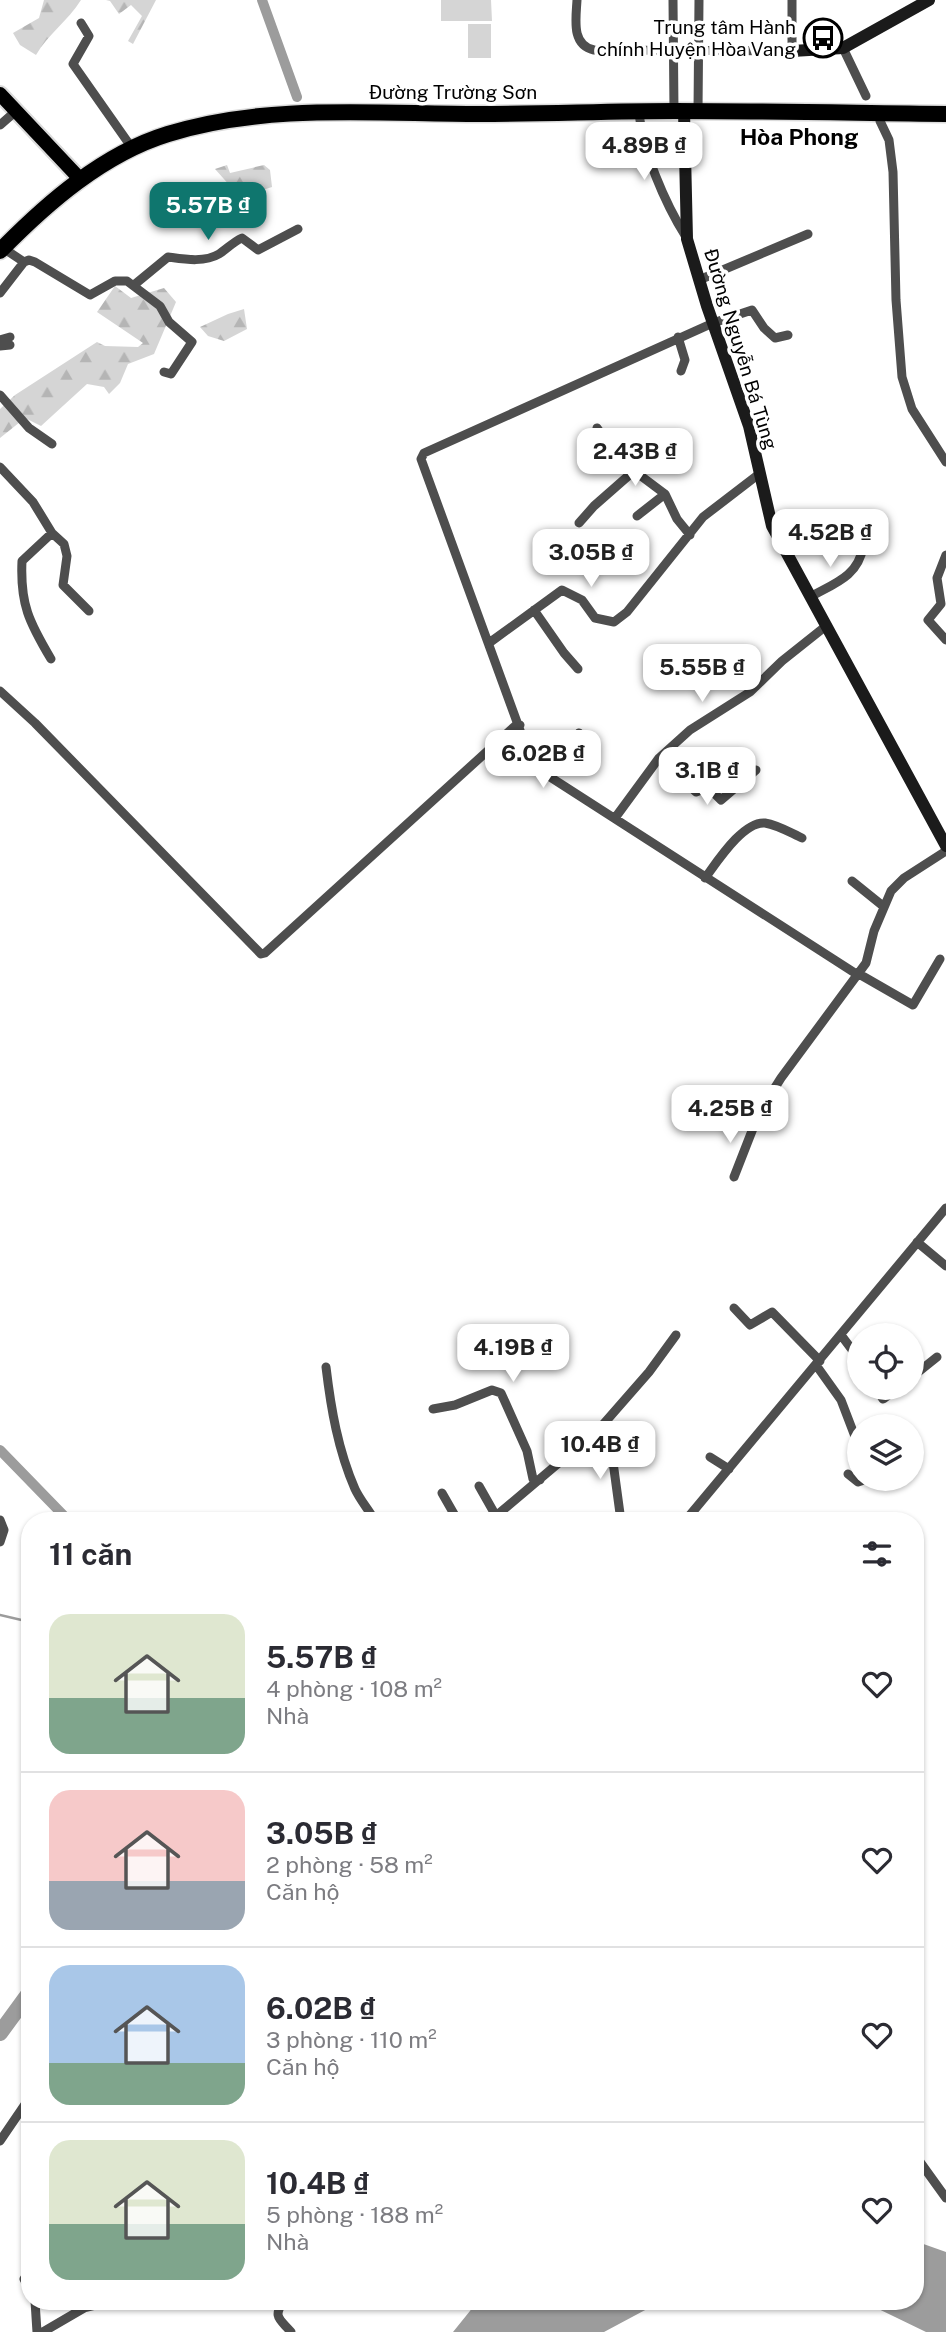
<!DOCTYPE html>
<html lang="vi">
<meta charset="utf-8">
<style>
body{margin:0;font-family:"Public Sans",sans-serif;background:#f7f7f7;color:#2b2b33;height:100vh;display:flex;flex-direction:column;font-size:26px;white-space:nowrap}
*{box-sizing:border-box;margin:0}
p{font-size:23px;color:#7c7c81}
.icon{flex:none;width:38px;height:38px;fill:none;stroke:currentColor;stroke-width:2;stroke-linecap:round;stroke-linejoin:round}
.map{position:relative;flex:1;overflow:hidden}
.details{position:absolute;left:21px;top:1512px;width:903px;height:798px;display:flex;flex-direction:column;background:#fff;border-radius:28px;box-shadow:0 2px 5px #0004}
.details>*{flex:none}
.controls{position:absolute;left:847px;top:1323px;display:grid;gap:14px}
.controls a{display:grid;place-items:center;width:77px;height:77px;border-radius:50%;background:#fff;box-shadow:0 2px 5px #0004;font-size:35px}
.price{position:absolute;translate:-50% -60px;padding:0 16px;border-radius:14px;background:#fff;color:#222;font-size:23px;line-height:46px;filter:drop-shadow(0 2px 4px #0008)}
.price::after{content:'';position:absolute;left:50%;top:42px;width:21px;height:16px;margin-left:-10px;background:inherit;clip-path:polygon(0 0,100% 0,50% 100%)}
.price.selected{background:#0f766e;color:#fff}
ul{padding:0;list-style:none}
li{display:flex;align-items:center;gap:21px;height:175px;padding:0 28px}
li+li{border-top:2px solid #e1e1e2}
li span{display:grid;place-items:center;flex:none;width:196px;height:140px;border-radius:21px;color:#555}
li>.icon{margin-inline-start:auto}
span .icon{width:84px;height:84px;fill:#fffc;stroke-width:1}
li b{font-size:30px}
h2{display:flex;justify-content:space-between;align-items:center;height:84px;padding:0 28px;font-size:30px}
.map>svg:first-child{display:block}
.forest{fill:url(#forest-firs)}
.garden{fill:#d5d5d5}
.water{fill:#9c9c9c}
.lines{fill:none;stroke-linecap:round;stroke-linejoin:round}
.stream{stroke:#9c9c9c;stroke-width:2.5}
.canal{stroke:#9c9c9c;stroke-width:10}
.river{stroke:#9c9c9c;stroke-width:16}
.primary-casing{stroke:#dbdbdb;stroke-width:18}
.highway-casing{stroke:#dbdbdb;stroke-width:19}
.street{stroke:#4e4e4e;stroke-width:9}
.secondary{stroke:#1b1b1b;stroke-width:12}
.primary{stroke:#000;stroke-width:14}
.highway{stroke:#000;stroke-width:16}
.labels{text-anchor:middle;stroke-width:7;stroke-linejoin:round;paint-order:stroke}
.poi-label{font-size:19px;fill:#000;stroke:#fff;text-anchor:end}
.street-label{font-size:19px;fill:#000;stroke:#fff}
.quarter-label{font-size:23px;font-weight:bold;fill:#000;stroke:#fff}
</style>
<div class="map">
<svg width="946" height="2332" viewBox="0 0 946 2332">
<defs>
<pattern id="forest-firs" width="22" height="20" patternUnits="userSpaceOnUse" patternTransform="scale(1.75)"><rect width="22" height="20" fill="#d5d5d5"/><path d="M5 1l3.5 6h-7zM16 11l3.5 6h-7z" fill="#b5b5b5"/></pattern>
</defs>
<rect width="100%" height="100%" fill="#fff"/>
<path class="forest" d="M44 0H81C68 21 48 34 36 55L20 45 13 33 39 18Z
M106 0H156L133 44 128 41 142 16 131 5 119 14 110 1Z
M227 165 230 173 264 165 270 170 272 187 240 197 215 169Z
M115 286 131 298 164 288 176 302 154 354 128 364 120 383 109 394 104 387 87 384 41 426 25 418 0 438V409L15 395 97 342 105 346 138 347 143 343 97 312Z
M244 309 247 329 224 341 208 336 200 327 228 314Z"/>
<path class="garden" d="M441 0H491L492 21H441Z
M468 24H491V58H468Z"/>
<path class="water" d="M915 2241 946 2252V2332H926L862 2301H915Z
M478 2301H662L604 2332H453Z"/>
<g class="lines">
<path class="stream" d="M0 1615 30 1622"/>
<path class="canal" d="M262 0 297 97
M0 1450 69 1521"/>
<path class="river" d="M0 2033 30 1992"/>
<defs>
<path id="primary" d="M0 94 81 180"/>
<path id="highway" d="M0 251C47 203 103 154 168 134 268 103 376 114 479 114 545 114 610 111 675 111 766 111 856 113 946 114"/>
</defs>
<use href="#primary" class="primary-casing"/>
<use href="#highway" class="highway-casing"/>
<path class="street" d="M577 0C576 19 571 45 594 50L792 51V0
M673 0 674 111
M81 23 89 36 73 64 132 148
M843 48 866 96
M639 111C642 151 665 203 686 237
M698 111 699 0
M880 121 889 140 893 172 896 300 902 377 912 409 946 462
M0 125 16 111
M3 248 24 262 29 260 35 262 90 295 115 281H127L160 306 169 322 192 342 171 374 164 372
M699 280 808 234
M134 285 168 257C183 259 204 263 219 254 227 249 233 242 242 238L258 250 298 229
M0 293 24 262
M788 335 775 338 764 328 752 310 713 323 424 453 421 459 533 766 858 975
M678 337 685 360 681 371
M0 340 10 337
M0 346 10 345
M0 395 29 428 52 444
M597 428 621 461 665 494 677 519 690 535
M590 460 610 446
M0 467 33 502 52 533 64 544 67 556 63 585 89 611
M637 516 665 494
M579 523 594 506 635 470
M946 555 937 578 941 604 928 620 946 640
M810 597C833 584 858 577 863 547
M534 610 564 653 578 669
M489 643 562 590 582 600 595 618 614 622 627 612 703 517 759 474
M51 659C29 622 20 604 22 561L52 533
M0 691 35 723 261 954 265 953 515 726 520 725
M562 756 577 766
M659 758 696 792 708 787 721 800 756 770
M548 776 579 733
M615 818 659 758 690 730 750 692 782 661 826 626
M705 878C717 862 743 821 765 823 778 825 791 833 802 838
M852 881 883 906
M859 974 913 1005 940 959
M734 1177 759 1113 781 1078 866 963 874 931 891 891 904 878 946 851
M917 1242 946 1266
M734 1308 750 1325 772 1312 820 1361
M841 1335 859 1359
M816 1365 841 1400 859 1447
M326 1367C331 1409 338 1450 355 1489 360 1500 369 1510 375 1521
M912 1377 937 1357
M876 1388 883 1399 898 1388
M433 1409 455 1405 492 1390 501 1393 527 1451 533 1479 536 1481 540 1480
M596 1432 613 1462 621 1521
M710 1457 729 1469
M848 1474 858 1482 867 1479
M479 1486 496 1516
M442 1493 458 1521
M0 1520 4 1530 0 1542
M490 1521 600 1428 649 1372 676 1335
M685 1521 946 1208
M0 2141 30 2097
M915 2155 946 2198
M30 2272 24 2279 30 2290
M35 2301 37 2332
M284 2301C272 2317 280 2319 291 2332
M43 2332 84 2308 113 2301"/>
<path class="secondary" d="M792 51 843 48 929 0
M684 111 687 239 707 306 749 426 772 526 946 846"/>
<use href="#primary" class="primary"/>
<use href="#highway" class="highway"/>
</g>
<defs>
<symbol id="bus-ring" viewBox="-11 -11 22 22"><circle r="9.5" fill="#fff" stroke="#000" stroke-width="1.5"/><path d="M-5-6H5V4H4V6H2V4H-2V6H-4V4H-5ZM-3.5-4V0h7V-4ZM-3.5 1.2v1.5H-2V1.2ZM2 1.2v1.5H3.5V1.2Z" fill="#000"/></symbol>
</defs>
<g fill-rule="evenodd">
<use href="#bus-ring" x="801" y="16" width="44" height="44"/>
</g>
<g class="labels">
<g class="poi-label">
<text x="796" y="34">Trung tâm Hành<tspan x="796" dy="22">chính Huyện Hòa Vang</tspan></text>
</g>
<g class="street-label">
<text x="453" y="99">Đường Trường Sơn</text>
<text transform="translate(741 349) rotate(73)" y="7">Đường Nguyễn Bá Tùng</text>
</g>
<g class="quarter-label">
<text x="799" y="145">Hòa Phong</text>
</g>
</g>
</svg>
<div class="controls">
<a><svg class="icon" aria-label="locate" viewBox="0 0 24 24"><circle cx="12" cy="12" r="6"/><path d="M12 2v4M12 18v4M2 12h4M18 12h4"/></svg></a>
<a><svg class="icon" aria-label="layers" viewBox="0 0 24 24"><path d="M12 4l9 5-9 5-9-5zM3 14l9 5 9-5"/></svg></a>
</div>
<b class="price" style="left:644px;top:182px">4.89B ₫</b>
<b class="price selected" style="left:208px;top:242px">5.57B ₫</b>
<b class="price" style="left:635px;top:488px">2.43B ₫</b>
<b class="price" style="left:830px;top:569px">4.52B ₫</b>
<b class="price" style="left:591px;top:589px">3.05B ₫</b>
<b class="price" style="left:702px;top:704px">5.55B ₫</b>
<b class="price" style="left:543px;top:790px">6.02B ₫</b>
<b class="price" style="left:707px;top:807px">3.1B ₫</b>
<b class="price" style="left:730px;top:1145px">4.25B ₫</b>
<b class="price" style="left:513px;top:1384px">4.19B ₫</b>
<b class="price" style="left:600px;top:1481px">10.4B ₫</b>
<section class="details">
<h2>11 căn<svg class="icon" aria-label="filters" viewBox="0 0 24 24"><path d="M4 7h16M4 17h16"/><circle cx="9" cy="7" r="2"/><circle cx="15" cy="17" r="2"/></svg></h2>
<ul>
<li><span style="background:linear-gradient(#dfe7d0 60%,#7fa58c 0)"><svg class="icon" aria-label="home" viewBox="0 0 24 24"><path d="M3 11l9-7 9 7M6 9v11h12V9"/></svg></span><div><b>5.57B ₫</b><p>4 phòng · 108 m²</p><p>Nhà</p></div><svg class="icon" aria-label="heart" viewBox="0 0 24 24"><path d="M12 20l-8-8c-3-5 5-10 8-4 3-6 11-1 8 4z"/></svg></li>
<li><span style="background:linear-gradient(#f6c9c9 65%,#9aa5b1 0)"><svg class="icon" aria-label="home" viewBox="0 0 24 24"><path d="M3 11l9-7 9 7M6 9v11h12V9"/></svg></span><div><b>3.05B ₫</b><p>2 phòng · 58 m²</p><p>Căn hộ</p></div><svg class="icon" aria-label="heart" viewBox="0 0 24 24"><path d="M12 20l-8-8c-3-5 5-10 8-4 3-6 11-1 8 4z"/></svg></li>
<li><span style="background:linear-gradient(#a9c7e8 70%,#7fa58c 0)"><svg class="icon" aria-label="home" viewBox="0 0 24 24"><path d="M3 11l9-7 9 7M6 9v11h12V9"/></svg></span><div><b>6.02B ₫</b><p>3 phòng · 110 m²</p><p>Căn hộ</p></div><svg class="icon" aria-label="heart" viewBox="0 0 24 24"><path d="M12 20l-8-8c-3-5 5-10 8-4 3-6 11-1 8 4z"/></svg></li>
<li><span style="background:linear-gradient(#dfe7d0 60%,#7fa58c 0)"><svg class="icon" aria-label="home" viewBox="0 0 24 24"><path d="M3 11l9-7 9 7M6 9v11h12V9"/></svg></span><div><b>10.4B ₫</b><p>5 phòng · 188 m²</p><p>Nhà</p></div><svg class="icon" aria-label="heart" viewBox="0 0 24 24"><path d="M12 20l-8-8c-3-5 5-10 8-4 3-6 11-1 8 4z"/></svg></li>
</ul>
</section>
</div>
